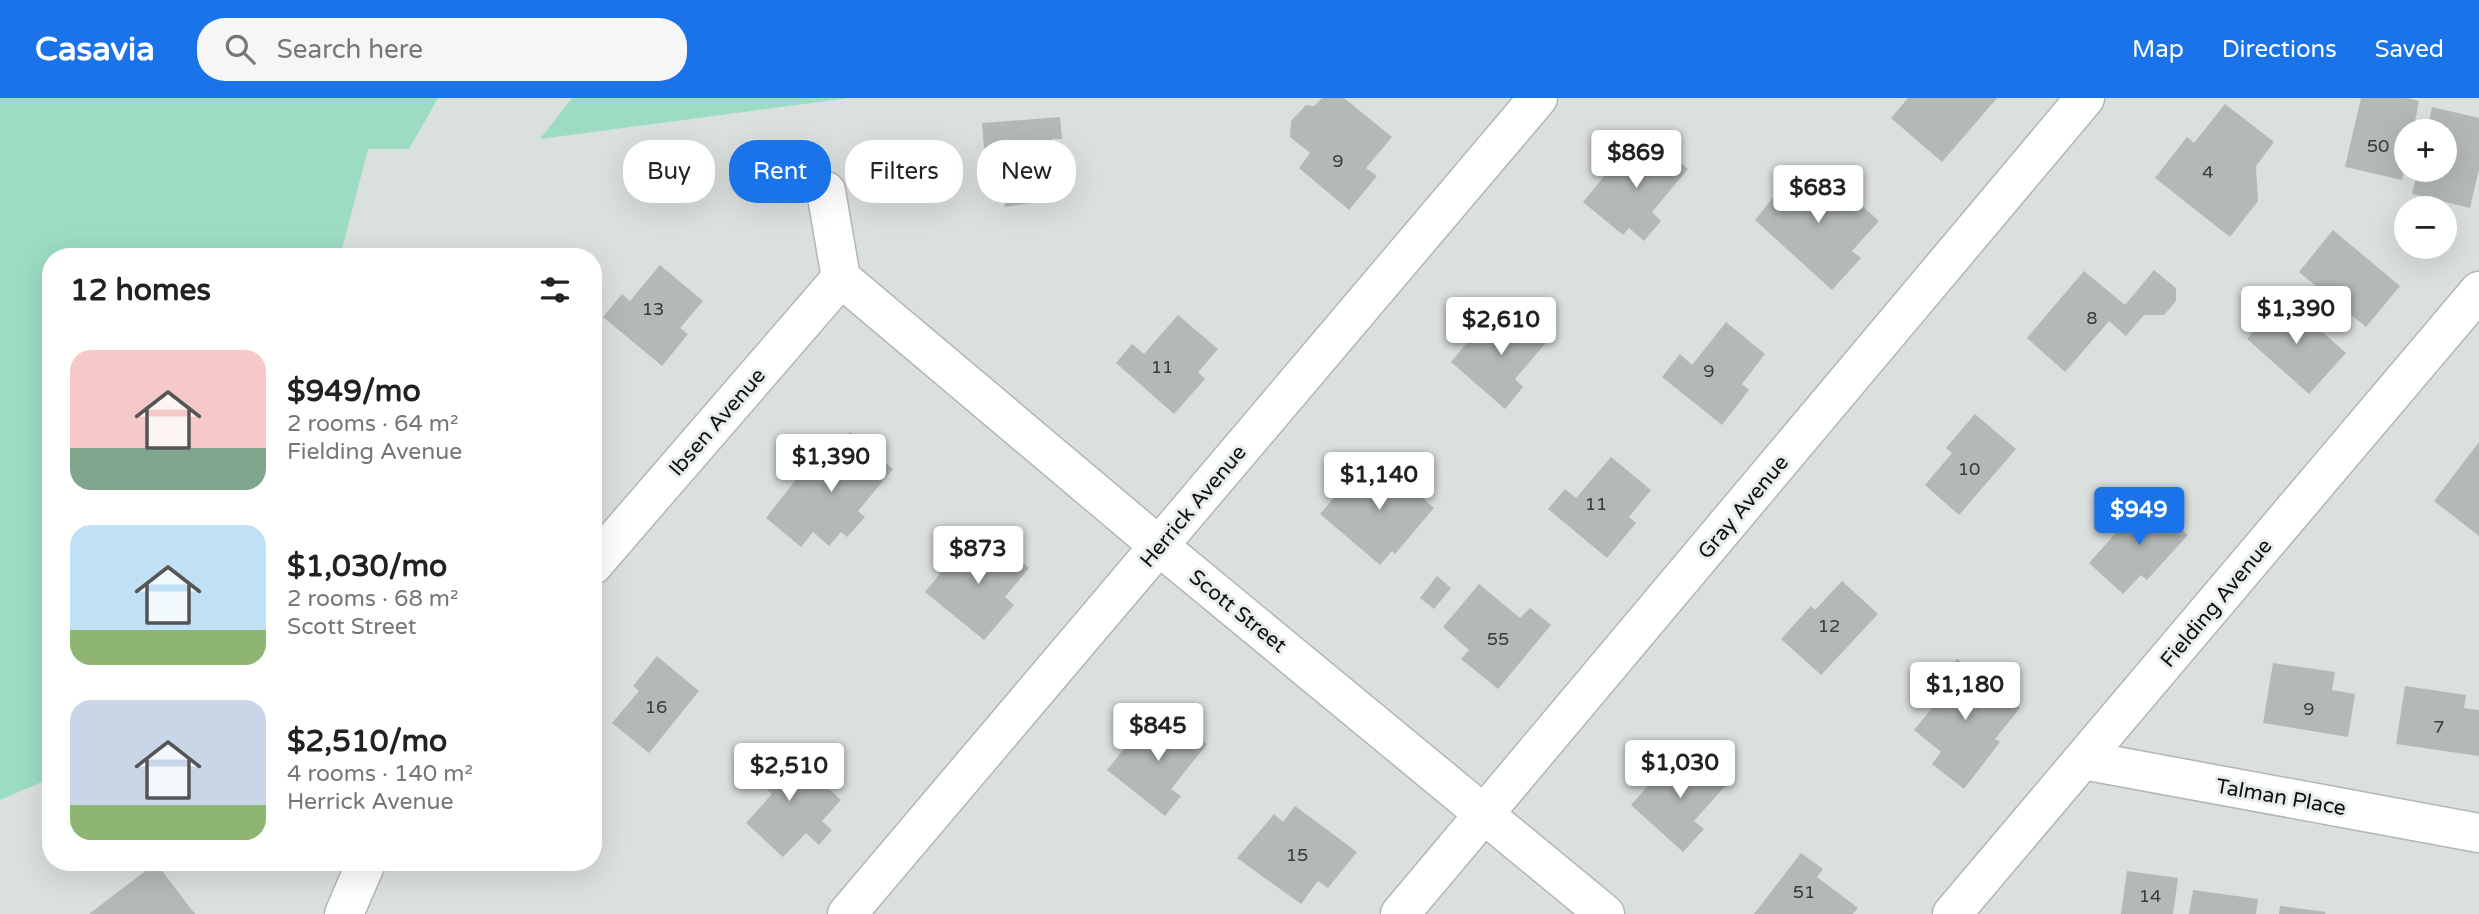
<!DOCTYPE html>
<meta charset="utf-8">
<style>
body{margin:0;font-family:"Varela Round",sans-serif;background:#f6f6f6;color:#222;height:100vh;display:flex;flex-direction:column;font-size:26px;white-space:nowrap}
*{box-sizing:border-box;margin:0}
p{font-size:23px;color:#767676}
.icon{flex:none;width:38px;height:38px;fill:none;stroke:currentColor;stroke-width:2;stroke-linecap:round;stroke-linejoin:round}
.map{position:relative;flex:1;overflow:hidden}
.details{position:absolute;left:42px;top:150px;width:560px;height:623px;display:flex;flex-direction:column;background:#fff;border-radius:28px;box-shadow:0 7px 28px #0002}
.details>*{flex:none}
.guide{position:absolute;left:623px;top:42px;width:665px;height:63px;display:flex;gap:14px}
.buttons{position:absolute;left:2394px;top:21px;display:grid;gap:14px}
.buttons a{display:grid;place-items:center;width:63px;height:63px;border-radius:50%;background:#fff;box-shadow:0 7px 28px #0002;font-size:35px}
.price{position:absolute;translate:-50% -60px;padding:0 16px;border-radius:7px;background:#fff;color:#222;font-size:23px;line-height:46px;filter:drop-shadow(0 2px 4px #0008)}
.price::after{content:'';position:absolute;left:50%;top:42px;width:21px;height:16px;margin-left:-10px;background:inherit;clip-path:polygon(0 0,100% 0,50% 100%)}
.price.current{background:#1a73e8;color:#fff}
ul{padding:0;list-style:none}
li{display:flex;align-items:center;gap:21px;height:175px;padding:0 28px}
li span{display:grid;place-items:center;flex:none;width:196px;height:140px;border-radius:21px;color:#555}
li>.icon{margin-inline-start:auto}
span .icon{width:84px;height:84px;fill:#fffc;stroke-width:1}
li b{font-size:30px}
h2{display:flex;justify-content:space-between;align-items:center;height:84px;padding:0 28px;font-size:30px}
.tag{padding:0 24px;border-radius:28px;background:#fff;box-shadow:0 7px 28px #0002;font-size:24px;line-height:63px}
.tag.current{background:#1a73e8;color:#fff}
header{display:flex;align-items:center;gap:42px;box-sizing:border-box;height:98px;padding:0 35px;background:#1a73e8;color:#fff}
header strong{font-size:33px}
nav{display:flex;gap:38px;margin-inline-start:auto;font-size:24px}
.search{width:490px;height:63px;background:#f6f6f6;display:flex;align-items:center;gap:18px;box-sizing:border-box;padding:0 24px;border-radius:28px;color:#767676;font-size:26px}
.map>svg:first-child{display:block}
.green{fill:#9cdcc3}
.building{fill:#b3b9b6}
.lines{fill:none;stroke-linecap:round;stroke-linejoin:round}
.minor-casing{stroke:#b1b7b4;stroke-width:41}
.minor{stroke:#fff;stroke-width:38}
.labels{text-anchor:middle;stroke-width:6;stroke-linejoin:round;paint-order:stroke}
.number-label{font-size:18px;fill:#383b3a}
.street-label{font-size:21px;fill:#0f1111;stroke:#e7edea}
</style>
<header>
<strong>Casavia</strong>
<div class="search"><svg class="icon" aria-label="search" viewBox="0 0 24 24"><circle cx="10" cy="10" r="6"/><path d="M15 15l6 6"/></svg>Search here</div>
<nav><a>Map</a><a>Directions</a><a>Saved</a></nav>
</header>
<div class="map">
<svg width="2479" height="816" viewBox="0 0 2479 816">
<rect width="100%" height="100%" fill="#dae0dd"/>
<path class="green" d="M0 0H438L409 51H368L340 159H51V680L0 702Z
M572 0H848L540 41Z"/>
<path class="building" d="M1322 0H1344L1392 39 1366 70 1377 78 1349 112 1299 70 1310 55 1290 39 1291 23 1306 7 1314 8Z
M1908 0H1997L1942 64 1891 20Z
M2361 0H2406L2419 3 2413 33H2406V62L2402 82 2345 69Z
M2225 6 2274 44 2256 68 2258 103 2230 139 2155 80 2187 39 2194 45Z
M2432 9 2479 20V71L2470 110 2412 96 2418 72H2445V33H2427Z
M1060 19 1062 41H1052L1058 101 1005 109 999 73 986 75 982 25Z
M1650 40 1688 71 1652 114 1661 123 1644 143 1629 130 1623 137 1583 104 1617 63 1625 70Z
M1822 72 1879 123 1852 153 1861 160 1832 192 1755 122 1789 80Z
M2333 132 2400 188 2366 229 2299 174Z
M660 167 703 203 680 230 688 236 662 268 603 219 622 196 630 203Z
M2154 172 2176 190V203L2164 217H2144L2126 238 2109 223 2065 274 2027 240 2084 173 2125 207Z
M2284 200 2346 255 2309 296 2247 241Z
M1513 210 1549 241 1515 281 1523 289 1505 311 1451 264 1480 229 1489 237Z
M1178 217 1218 251 1198 274 1205 281 1174 316 1116 265 1132 246 1144 256Z
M1726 224 1765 256 1742 286 1749 292 1722 327 1662 279 1680 256 1692 267Z
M1975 316 2016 351 1959 417 1925 387 1952 355 1946 350Z
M850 334 893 371 858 413 865 419 847 439 841 434 829 448 813 434 801 449 766 420 815 357 824 364Z
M2479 344V438L2434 403Z
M1611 359 1651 392 1629 419 1636 425 1607 460 1548 411 1565 391 1576 400Z
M1385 360 1424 393 1420 398 1434 410 1395 456 1392 453 1380 467 1320 416 1350 382 1360 390Z
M2147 400 2188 437 2147 482 2141 477 2123 496 2089 465Z
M990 437 1029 470 1005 499 1014 507 984 542 925 494 940 476 936 472 953 452 967 465Z
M1437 478 1451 490 1434 511 1420 500Z
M1842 483 1878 516 1821 577 1781 541 1811 508 1815 512Z
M1479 486 1520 520 1530 510 1551 527 1498 591 1461 561 1469 552 1443 529Z
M657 558 699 593 649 655 612 625 639 593 633 588Z
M1957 561 2020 610 1995 641 2000 644 1964 691 1932 666 1941 654 1914 632 1937 604 1928 598Z
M2273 565 2335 574 2332 592 2355 596 2348 639 2263 625Z
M2405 588 2466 597 2464 610 2479 612V658L2396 646Z
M1169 616 1207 646 1171 691 1181 698 1165 718 1107 672 1135 637 1146 645Z
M1693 654 1728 685 1694 723 1704 731 1683 754 1631 707 1661 673 1669 680Z
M752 655 781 657 793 669 798 663 841 702 822 723 832 732 819 747 806 735 783 759 746 725 772 696 741 668Z
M1295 708 1357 754 1328 790 1318 783 1301 806 1237 760 1274 716 1283 724Z
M1801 755 1823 771 1817 779 1858 810 1853 816H1754Z
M156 765 195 816H89Z
M2127 773 2178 780 2173 816H2121Z
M2193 792 2258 801 2256 816H2189Z
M2280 808 2326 814 2325 816H2279Z"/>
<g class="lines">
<defs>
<path id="minor" d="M826 93 841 180
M841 180 1159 448 1605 816
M593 467 841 180
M2083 662 2479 735
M344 816 366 765
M847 816 1538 0
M1400 816 2085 0
M1952 816 2479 193"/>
</defs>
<use href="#minor" class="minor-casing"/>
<use href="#minor" class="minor"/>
</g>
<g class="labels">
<g class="number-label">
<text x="2378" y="54">50</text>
<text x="1338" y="69">9</text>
<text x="2208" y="80">4</text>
<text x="653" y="217">13</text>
<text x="2092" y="226">8</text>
<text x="1162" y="275">11</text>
<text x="1709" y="279">9</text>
<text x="1969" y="377">10</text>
<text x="1596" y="412">11</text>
<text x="1829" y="534">12</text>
<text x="1498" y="547">55</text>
<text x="656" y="615">16</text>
<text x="2309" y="617">9</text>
<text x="2439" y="635">7</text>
<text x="1297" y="763">15</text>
<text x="1804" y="800">51</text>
<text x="2150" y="804">14</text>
</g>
<g class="street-label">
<text transform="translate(717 324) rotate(-49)" y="7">Ibsen Avenue</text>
<text transform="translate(1193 408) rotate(-50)" y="7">Herrick Avenue</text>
<text transform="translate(1743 409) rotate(-50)" y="7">Gray Avenue</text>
<text transform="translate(2216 505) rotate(-50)" y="7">Fielding Avenue</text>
<text transform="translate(1238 513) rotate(39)" y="7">Scott Street</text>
<text transform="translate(2281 699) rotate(10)" y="7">Talman Place</text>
</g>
</g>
</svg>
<div class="buttons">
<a>+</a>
<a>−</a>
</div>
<b class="price" style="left:1636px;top:92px">$869</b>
<b class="price" style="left:1818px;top:127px">$683</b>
<b class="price" style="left:2296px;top:248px">$1,390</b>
<b class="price" style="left:1501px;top:259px">$2,610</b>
<b class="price" style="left:831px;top:396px">$1,390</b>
<b class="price" style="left:1379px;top:414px">$1,140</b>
<b class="price current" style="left:2139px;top:449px">$949</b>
<b class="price" style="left:978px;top:488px">$873</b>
<b class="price" style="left:1965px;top:624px">$1,180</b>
<b class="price" style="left:1158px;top:665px">$845</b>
<b class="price" style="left:1680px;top:702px">$1,030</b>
<b class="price" style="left:789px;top:705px">$2,510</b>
<div class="guide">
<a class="tag">Buy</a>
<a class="tag current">Rent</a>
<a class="tag">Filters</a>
<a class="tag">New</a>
</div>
<section class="details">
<h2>12 homes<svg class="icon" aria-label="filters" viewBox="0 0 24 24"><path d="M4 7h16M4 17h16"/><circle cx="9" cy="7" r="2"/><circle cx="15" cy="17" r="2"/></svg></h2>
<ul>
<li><span style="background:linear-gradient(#f6c9c9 70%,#7fa58c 0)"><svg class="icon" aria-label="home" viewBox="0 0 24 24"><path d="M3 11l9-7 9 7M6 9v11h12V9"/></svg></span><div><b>$949/mo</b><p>2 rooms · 64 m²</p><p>Fielding Avenue</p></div></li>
<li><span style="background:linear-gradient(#bfe0f5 75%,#8fb573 0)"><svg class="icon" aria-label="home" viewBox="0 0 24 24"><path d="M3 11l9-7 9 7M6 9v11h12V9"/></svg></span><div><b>$1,030/mo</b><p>2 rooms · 68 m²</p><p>Scott Street</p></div></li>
<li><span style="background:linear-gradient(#c9d6e8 75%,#8fb573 0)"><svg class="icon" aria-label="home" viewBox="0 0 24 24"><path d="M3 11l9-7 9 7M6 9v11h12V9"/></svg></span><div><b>$2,510/mo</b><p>4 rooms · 140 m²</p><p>Herrick Avenue</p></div></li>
</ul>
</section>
</div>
